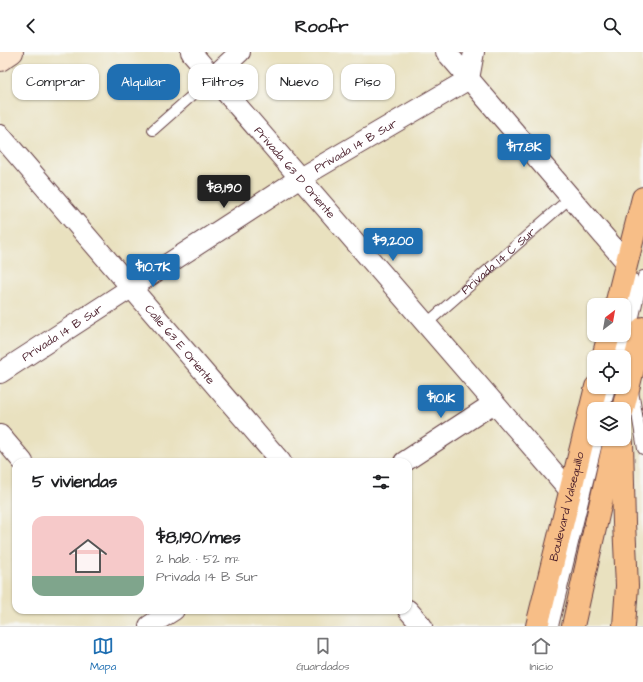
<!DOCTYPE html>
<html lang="es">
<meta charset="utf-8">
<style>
body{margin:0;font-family:"Architects Daughter",sans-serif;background:#f2f2f2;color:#202124;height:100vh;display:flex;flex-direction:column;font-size:15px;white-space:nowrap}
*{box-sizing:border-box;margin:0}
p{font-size:13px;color:#757577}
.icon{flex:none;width:22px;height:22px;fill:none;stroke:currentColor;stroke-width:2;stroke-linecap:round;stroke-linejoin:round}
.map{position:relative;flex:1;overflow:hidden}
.side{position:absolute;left:12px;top:406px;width:400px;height:156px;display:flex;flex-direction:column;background:#fff;border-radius:12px;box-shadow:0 1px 3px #0004}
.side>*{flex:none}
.banner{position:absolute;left:12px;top:12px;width:400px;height:36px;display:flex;gap:8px}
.needle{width:26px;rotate:31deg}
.controls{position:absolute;left:587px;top:246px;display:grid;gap:8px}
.controls a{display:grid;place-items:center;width:44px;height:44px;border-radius:8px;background:#fff;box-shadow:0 1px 3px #0004;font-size:20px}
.price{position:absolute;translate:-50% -34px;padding:0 9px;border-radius:4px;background:#1f6fb2;color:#fff;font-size:13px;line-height:26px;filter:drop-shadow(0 1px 2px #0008)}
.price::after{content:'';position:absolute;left:50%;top:24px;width:12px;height:9px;margin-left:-6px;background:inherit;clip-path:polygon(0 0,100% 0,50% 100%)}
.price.on{background:#222;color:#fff}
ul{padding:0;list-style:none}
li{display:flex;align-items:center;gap:12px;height:100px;padding:0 20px}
li span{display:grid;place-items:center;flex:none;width:112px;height:80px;border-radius:12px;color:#555}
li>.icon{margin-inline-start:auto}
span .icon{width:48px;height:48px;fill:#fffc;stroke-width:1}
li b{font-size:17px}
h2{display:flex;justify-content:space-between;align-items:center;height:48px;padding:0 20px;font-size:17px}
.tag{padding:0 14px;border-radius:12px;background:#fff;box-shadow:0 1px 3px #0004;font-size:14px;line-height:36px}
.tag.on{background:#1f6fb2;color:#fff}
header{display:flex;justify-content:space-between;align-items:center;height:52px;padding:0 20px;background:#fff;font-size:18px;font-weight:800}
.menu{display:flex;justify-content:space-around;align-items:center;height:56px;border-top:1px solid #e0e0e0;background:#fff;font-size:11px;color:#757577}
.menu a{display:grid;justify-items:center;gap:2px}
.menu .on{color:#1f6fb2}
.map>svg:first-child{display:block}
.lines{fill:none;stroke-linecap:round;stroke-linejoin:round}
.lane-casing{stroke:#623c41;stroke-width:12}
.street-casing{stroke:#623c41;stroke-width:22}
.secondary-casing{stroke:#623c41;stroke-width:24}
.primary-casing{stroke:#623c41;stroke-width:24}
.lane{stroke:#fff;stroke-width:10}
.street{stroke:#fff;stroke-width:20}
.secondary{stroke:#fce5cf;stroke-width:22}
.primary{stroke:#f7be87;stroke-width:22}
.labels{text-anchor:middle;stroke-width:3;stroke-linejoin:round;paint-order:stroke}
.street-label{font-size:12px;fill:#4a1f2b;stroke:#f6f6f2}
</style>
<header><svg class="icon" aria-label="back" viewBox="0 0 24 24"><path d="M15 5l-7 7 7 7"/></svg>Roofr<svg class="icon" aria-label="search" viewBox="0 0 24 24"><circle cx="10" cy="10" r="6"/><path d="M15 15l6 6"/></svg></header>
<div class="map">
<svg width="643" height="574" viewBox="0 0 643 574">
<rect width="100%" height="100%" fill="#f6f6f2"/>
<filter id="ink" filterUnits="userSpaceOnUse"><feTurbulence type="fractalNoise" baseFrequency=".025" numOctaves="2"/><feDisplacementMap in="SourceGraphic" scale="8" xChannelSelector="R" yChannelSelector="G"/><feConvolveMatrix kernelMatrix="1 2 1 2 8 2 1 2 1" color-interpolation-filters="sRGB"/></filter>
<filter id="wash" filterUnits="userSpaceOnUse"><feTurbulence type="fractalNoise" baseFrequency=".012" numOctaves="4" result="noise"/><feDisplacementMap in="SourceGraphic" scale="16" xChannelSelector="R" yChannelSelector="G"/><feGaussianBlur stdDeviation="0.9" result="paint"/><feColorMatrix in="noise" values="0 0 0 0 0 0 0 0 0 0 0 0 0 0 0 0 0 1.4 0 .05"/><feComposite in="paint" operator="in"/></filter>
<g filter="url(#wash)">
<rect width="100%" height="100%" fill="#e9e1bf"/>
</g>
<g filter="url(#ink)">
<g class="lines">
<defs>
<g id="lane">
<path d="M153 78 213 25"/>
<path d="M630 245 633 227"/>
<path id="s1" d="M426 272 570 146"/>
<path d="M624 272 630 245 628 238"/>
<path d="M626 301 643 224"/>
<path d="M617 305 622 283"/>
<path d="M633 339 643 397"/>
<path d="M605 357 610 335"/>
<path d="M553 574 598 387"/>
</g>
<g id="street">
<path id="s2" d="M191 0 571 440"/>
<path d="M446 0 626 210"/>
<path d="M213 25 240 0"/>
<path id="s3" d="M0 83 281 410"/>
<path id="s4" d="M0 321 300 126 469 27 474 0"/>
<path d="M0 383 23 410"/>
<path d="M404 410 494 351"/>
<path d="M408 558 422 574"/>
<path d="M149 574 174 558"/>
</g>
<path id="secondary" d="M0 8 12 0"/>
<g id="primary">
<path d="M616 253 643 146"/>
<path d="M603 305 609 283"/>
<path d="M623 357 643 276"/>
<path d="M622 391 624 471 627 534 624 574"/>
<path id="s5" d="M537 574 596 335"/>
<path d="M573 574 615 387"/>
</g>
</defs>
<use href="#lane" class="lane-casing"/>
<use href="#street" class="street-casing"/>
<use href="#secondary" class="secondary-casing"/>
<use href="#primary" class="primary-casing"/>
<use href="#lane" class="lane"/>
<use href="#street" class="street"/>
<use href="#secondary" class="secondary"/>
<use href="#primary" class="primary"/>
</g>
</g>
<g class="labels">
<g class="street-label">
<text dy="4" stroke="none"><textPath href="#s4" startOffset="422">Privada 14 B Sur</textPath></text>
<text dy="4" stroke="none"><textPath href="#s2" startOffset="159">Privada 63 D Oriente</textPath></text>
<text dy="4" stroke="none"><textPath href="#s1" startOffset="96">Privada 14 C Sur</textPath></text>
<text dy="4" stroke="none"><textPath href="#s4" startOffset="74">Privada 14 B Sur</textPath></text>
<text dy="4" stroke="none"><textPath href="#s3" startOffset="276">Calle 63 E Oriente</textPath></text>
<text dy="4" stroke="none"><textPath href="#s5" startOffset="123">Boulevard Valsequillo</textPath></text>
</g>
</g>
</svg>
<div class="controls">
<a><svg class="needle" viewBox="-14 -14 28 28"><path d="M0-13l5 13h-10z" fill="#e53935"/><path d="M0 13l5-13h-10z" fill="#757577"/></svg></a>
<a><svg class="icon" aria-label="locate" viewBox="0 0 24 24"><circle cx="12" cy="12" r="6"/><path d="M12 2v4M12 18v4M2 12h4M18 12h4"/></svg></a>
<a><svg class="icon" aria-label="layers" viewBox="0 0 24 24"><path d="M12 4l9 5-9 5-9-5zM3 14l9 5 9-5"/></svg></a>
</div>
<b class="price" style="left:524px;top:116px">$17.8K</b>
<b class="price on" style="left:224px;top:157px">$8,190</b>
<b class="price" style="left:393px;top:210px">$9,200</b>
<b class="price" style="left:153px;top:236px">$10.7K</b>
<b class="price" style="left:441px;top:367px">$10.1K</b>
<div class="banner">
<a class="tag">Comprar</a>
<a class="tag on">Alquilar</a>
<a class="tag">Filtros</a>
<a class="tag">Nuevo</a>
<a class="tag">Piso</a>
</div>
<section class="side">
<h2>5 viviendas<svg class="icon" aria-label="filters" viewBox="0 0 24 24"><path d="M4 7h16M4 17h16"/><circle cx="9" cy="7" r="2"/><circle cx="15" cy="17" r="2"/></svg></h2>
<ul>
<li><span style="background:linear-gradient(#f6c9c9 75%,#7fa58c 0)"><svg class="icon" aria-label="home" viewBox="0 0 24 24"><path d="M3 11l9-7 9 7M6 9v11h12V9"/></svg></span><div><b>$8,190/mes</b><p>2 hab. · 52 m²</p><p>Privada 14 B Sur</p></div></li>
</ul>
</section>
</div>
<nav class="menu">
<a class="on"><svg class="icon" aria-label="map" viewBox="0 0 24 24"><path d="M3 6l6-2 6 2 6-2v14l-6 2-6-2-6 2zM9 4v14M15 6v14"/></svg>Mapa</a>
<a><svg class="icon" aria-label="saved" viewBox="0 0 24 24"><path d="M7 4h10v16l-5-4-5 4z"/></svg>Guardados</a>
<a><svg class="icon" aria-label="home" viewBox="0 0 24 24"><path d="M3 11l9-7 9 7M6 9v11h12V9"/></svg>Inicio</a>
</nav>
